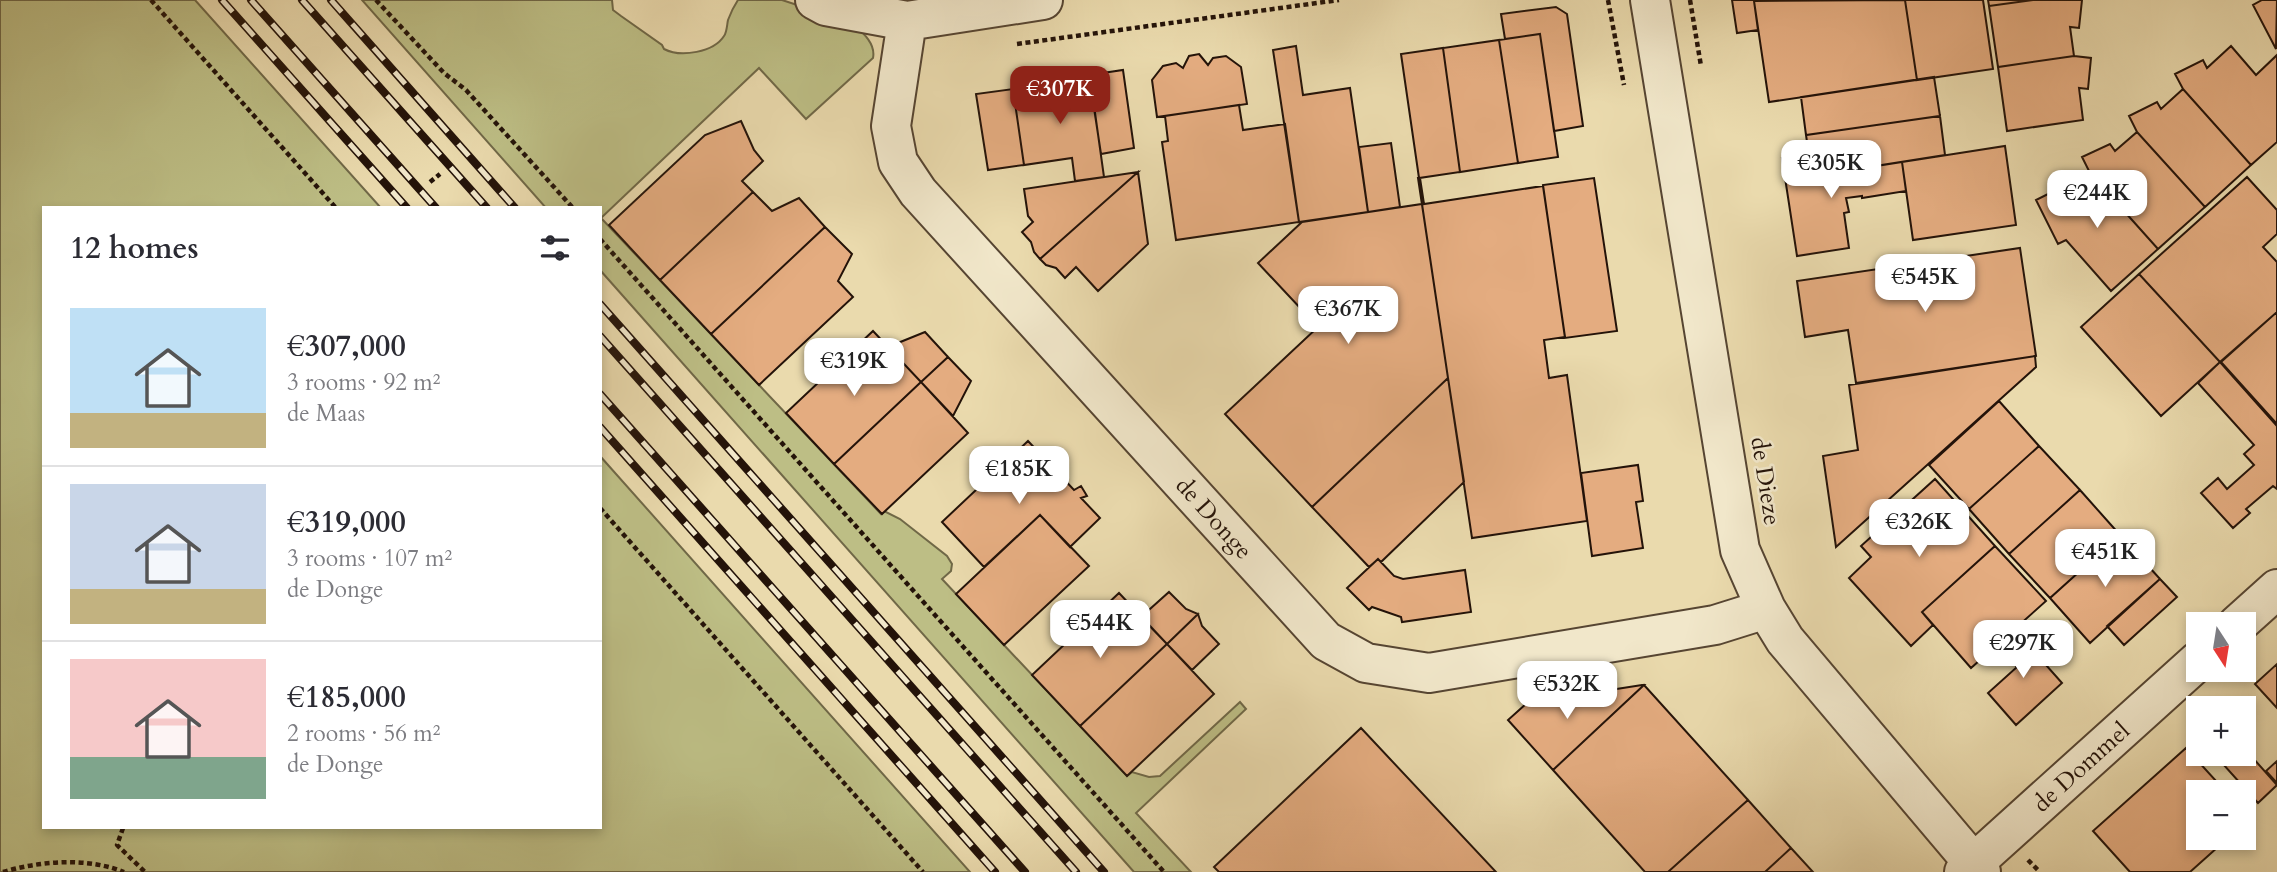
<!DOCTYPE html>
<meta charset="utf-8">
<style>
body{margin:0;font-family:Cardo,serif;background:#f7f7f7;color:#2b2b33;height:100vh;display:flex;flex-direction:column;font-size:26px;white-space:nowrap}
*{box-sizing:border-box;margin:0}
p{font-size:23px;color:#7c7c81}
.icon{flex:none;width:38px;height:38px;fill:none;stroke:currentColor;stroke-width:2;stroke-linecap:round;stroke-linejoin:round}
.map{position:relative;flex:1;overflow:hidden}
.details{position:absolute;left:42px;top:206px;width:560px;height:623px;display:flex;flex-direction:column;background:#fff;border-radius:0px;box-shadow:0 4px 10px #0003}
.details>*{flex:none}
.needle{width:46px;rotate:168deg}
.controls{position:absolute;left:2186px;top:612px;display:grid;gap:14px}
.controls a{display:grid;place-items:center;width:70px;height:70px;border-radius:0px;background:#fff;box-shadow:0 4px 10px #0003;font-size:35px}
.price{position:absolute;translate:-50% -60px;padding:0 16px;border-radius:14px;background:#fff;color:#222;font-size:23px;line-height:46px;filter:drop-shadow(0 2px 4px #0008)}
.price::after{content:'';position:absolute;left:50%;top:42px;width:21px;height:16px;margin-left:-10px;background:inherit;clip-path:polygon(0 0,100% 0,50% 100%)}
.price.current{background:#8f2418;color:#fff}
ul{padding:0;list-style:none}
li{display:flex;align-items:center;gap:21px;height:175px;padding:0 28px}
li+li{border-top:2px solid #e1e1e2}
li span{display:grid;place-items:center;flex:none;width:196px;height:140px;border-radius:0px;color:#555}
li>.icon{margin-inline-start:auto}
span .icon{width:84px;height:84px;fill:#fffc;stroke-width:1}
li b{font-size:30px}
h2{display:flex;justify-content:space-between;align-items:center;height:84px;padding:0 28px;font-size:30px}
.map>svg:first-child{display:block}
.green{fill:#bdbe85;stroke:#706847;stroke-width:2}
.building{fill:#e4ac80;stroke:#241309;stroke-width:2}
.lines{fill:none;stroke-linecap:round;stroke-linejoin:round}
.minor-casing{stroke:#564532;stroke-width:42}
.path{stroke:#241309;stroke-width:4.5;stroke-dasharray:5 3.5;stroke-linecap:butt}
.minor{stroke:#f1e7ca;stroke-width:38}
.rail-casing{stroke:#241309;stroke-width:8}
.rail{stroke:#f1e7ca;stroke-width:5;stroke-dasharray:16;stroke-linecap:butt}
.labels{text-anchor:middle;stroke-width:5;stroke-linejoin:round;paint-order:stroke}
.street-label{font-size:24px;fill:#241309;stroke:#f1e7ca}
</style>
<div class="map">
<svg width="2277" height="872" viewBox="0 0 2277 872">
<rect width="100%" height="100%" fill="#eadaad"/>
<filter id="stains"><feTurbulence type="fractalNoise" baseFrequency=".00286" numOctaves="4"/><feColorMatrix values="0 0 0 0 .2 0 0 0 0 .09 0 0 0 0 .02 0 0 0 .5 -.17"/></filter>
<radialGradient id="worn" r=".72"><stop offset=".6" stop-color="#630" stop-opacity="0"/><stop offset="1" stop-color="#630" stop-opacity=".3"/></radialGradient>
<path class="green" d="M0 0H195L381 208H44V828H600V456L970 872H0Z
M362 0H612L613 10 621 16 662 45 664 49C681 58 714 52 724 36 727 32 727 24 728 20 731 12 734 6 738 0H782L852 23C862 32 876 43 873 58L806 119 759 68 601 218 881 514 884 511 900 519 947 556 952 564 951 571 942 579 1127 776 1132 772 1149 777 1160 776 1240 702 1246 709 1136 813 1191 872H1134L600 270V208H546Z"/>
<path class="building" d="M1732 0H1759L1754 1 1758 30 1737 33Z
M1905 0H1983L1993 69 1917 80Z
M1905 0 1917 80 1769 102 1754 1Z
M1988 0H2033L1989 6Z
M2033 0H2082L2079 28 2070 27 2074 56 1998 67 1989 6Z
M2262 0H2277L2276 49 2253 5Z
M1556 7 1567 14 1583 126 1554 131 1540 34 1505 39 1501 14Z
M1540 34 1558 157 1518 163 1499 40Z
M1499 40 1518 163 1460 172 1443 48Z
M1296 46 1303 95 1350 88 1368 212 1299 222 1273 50Z
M2231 46 2256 75 2277 55V142L2251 165 2183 89 2175 74 2203 60 2207 68Z
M1443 48 1460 172 1419 178 1401 54Z
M1199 54 1208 65 1213 58 1226 56 1241 67 1247 104 1157 117 1152 80 1163 66 1176 63 1183 68 1189 56Z
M2074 56 2091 58 2088 89 2079 88 2083 120 2007 131 1998 67Z
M1123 70 1134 148 1101 154 1089 75Z
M1090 77 1104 177 1075 181 1072 158 1024 165 1013 89Z
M1934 77 1940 116 1806 135 1801 97Z
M1013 89 1024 165 988 170 976 94Z
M2183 89 2251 165 2205 207 2137 132 2129 116 2157 102 2161 109Z
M1239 105 1243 130 1285 124 1299 222 1176 240 1162 142 1168 141 1165 116Z
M1940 116 1945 155 1812 176 1806 135Z
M741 121 754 150 763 161 742 181 753 192 660 280 609 225 705 135Z
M2137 132 2205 207 2158 249 2090 173 2082 157 2110 144 2115 151Z
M1391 143 1400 207 1368 212 1359 147Z
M2005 146 2016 225 1913 240 1902 162Z
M1809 154 1812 176 1902 162 1906 191 1862 198V196L1846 198 1849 212 1844 213 1849 248 1797 256 1782 158Z
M1138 172 1040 259 1034 252 1031 242 1022 232 1033 222 1028 216 1024 189Z
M1138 172 1148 244 1098 291 1076 267 1065 278 1056 268 1046 265 1040 259Z
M2090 173 2158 249 2111 291 2066 240 2058 244 2036 200 2064 186 2068 193Z
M2247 177 2277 210V234L2263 247 2277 262V312L2220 362 2139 274Z
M1418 178H1420L1424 204 1543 186 1565 337 1544 340 1549 378 1567 375 1587 521 1472 538Z
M1594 178 1617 331 1565 338 1543 185Z
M753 192 772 211 799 198 825 227 711 334 660 280Z
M1422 204 1448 378 1312 507 1225 414 1318 327 1258 263 1302 222Z
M825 227 852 254 838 281 853 297 759 385 711 334Z
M2020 248 2036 356 1856 383 1848 330 1805 337 1797 281Z
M2139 274 2220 362 2161 416 2081 327Z
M2277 312V424L2221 362Z
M873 331 921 382 834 464 786 413Z
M925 332 948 357 921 382 888 347Z
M2035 356 2036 367 1836 547 1823 456 1858 450 1849 385Z
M948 357 971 381 953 416 921 382Z
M2220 362 2277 426V489L2273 486 2246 509 2250 513 2233 528 2201 493 2218 478 2227 489 2254 465 2244 454 2254 445 2198 383Z
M1448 378 1464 482 1381 562 1378 559 1369 567 1312 507Z
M921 382 968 433 882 514 834 464Z
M1999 401 2039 446 1969 509 1929 465Z
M1028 441 1074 490 1081 486 1087 496 1081 498 1100 518 1070 547 1040 515 984 567 942 522Z
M2039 446 2080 490 2009 554 1969 509Z
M1638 465 1643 501 1636 502 1643 548 1592 556 1581 473Z
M1935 479 1995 546 1922 612 1933 625 1911 646 1849 578 1871 557 1861 546Z
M2080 490 2120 535 2050 598 2009 554Z
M1040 515 1089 566 1004 645 956 594Z
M2120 535 2160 579 2090 643 2050 598Z
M1995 546 2046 601 1971 668 1922 612Z
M1378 559 1394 576 1403 579 1465 570 1471 612 1402 622 1401 617 1372 607 1369 610 1347 588Z
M2160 579 2177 597 2124 645 2107 626Z
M1169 592 1186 609 1198 614 1167 644 1141 617Z
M1119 593 1167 644 1080 726 1032 675Z
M1198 614 1202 626 1219 644 1192 670 1167 644Z
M2014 629 2062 683 2016 725 1988 693 2017 667 1997 645Z
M1167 644 1214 694 1127 776 1080 726Z
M2277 664V708L2255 684Z
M1642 685H1644L1553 770 1508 720 1527 703Z
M1644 685 1748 800 1668 872H1645L1553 770Z
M2198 717V736L2189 726Z
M1361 728 1496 872H1219L1214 867Z
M2186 748 2227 793H2198V838H2228L2190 872H2130L2093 831Z
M2244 748 2277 785 2258 803 2214 754H2244Z
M2277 761V783L2266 771Z
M1748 800 1791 848 1765 872H1668Z
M1791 848 1813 872H1765Z"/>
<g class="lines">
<defs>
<path id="minor" d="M815 0 826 6 907 21 1043 0
M1650 0 1740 550 1766 609 1785 640 1981 872
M907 21 891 126 898 162 918 192 1326 641 1366 663 1429 673 1715 625 1766 609
M2237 625 2277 589
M1964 872 2198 661"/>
</defs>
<use href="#minor" class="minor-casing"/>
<path class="path" d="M151 0 336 208
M376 0 444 73 466 90 573 208
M1608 0 1624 85
M1690 0 1701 66
M1017 44 1339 0
M430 182 440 174
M600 239 1164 872
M600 508 923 872
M123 828 117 845 145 872
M2028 860 2040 872
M3 872C40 861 87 857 124 872"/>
<use href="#minor" class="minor"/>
<defs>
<path id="rail" d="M222 0 407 208
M251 0 436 208
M302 0 487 208
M331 0 515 208
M600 304 1104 872
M600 336 1076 872
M600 394 1025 872
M600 427 995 872"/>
</defs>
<use href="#rail" class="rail-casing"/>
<use href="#rail" class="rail"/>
</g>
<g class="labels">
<g class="street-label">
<text transform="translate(1766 481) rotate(81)" y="8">de Dieze</text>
<text transform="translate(1214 518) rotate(48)" y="8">de Donge</text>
<text transform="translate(2081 767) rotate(-42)" y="8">de Dommel</text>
</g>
</g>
<rect width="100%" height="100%" filter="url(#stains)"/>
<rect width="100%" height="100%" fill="url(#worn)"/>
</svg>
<div class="controls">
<a><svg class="needle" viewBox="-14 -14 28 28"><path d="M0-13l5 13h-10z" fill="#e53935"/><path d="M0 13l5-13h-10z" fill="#7c7c81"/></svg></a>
<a>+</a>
<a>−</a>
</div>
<b class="price current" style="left:1060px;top:126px">€307K</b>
<b class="price" style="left:1831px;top:200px">€305K</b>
<b class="price" style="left:2097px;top:230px">€244K</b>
<b class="price" style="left:1925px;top:314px">€545K</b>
<b class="price" style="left:1348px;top:346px">€367K</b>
<b class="price" style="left:854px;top:398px">€319K</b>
<b class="price" style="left:1019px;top:506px">€185K</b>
<b class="price" style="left:1919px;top:559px">€326K</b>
<b class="price" style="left:2105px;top:589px">€451K</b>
<b class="price" style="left:1100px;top:660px">€544K</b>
<b class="price" style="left:2023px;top:680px">€297K</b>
<b class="price" style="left:1567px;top:721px">€532K</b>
<section class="details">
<h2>12 homes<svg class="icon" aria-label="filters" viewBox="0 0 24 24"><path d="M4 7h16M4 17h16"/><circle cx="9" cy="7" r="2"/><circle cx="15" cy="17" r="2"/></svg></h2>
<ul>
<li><span style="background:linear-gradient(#bfe0f5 75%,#c2b280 0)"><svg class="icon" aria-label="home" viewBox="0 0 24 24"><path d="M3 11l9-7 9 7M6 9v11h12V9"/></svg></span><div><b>€307,000</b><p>3 rooms · 92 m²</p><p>de Maas</p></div></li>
<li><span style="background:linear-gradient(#c9d6e8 75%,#c2b280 0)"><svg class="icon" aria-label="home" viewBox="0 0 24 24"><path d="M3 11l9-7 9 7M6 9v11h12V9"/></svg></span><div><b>€319,000</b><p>3 rooms · 107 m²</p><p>de Donge</p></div></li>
<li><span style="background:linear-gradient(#f6c9c9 70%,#7fa58c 0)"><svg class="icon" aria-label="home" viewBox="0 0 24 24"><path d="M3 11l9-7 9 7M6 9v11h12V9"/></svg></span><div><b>€185,000</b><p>2 rooms · 56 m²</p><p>de Donge</p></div></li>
</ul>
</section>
</div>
